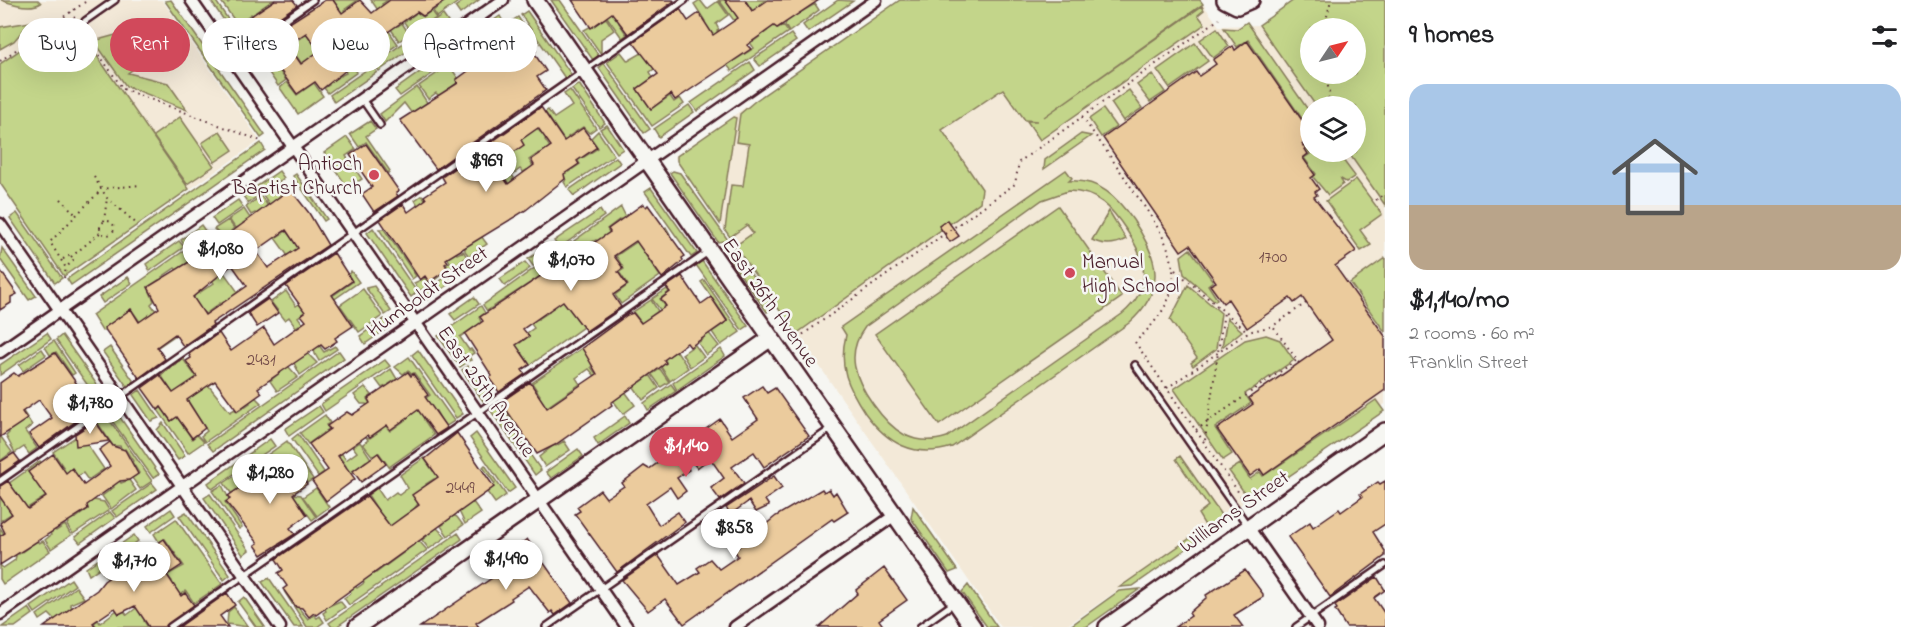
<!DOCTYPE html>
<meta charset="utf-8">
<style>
body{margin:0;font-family:"Indie Flower",sans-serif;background:#f2f2f2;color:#202124;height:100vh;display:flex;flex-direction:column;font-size:22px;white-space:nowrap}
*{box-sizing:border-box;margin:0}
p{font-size:20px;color:#757577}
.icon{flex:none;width:33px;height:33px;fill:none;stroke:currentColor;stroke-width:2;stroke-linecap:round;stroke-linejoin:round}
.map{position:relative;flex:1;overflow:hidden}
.drawer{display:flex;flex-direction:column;background:#fff;width:540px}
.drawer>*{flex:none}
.guide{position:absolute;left:18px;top:18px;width:570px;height:54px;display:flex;gap:12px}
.needle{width:39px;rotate:55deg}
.controls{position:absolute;left:1300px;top:18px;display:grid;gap:12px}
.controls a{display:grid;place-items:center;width:66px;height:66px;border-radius:50%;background:#fff;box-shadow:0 6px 24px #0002;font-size:30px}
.price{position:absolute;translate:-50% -51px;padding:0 14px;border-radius:21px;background:#fff;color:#222;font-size:20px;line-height:39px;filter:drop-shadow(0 2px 3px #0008)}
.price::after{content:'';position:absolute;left:50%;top:36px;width:18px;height:14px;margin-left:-9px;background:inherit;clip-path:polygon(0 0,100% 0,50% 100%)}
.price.active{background:#d1495b;color:#fff}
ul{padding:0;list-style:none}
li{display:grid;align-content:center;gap:12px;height:318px;padding:0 24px}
li span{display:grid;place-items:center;height:186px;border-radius:18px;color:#555}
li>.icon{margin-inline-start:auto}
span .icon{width:108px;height:108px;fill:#fffc;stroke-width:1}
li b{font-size:26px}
h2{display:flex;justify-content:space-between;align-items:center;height:72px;padding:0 24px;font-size:26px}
.tag{padding:0 21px;border-radius:27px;background:#fff;box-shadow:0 6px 24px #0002;font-size:21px;line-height:54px}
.tag.active{background:#d1495b;color:#fff}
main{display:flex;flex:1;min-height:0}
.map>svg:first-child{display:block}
.built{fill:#f3e9d8}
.green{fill:#c3d58a;stroke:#867a5a;stroke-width:1.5;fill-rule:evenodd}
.building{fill:#ebcb9d;stroke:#4a1f2b;stroke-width:1.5;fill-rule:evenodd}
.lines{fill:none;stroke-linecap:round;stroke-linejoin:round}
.lane-casing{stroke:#4a1f2b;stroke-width:10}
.street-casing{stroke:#4a1f2b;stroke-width:15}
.secondary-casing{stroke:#4a1f2b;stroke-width:20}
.path{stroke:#4a1f2b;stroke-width:2;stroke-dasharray:1.5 4.5;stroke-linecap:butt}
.lane{stroke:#f6f6f2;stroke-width:5}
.street{stroke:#f6f6f2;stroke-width:10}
.secondary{stroke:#f6f6f2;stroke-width:15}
.poi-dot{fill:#d1495b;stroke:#f6f6f2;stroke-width:2}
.labels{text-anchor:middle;stroke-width:5;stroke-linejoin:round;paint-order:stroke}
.number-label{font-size:18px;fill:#724a48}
.poi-label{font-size:21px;fill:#4a1f2b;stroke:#f6f6f2;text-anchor:end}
.street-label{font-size:21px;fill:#4a1f2b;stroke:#f6f6f2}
</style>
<main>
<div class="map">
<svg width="1385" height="627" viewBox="0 0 1385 627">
<rect width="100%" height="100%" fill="#f6f6f2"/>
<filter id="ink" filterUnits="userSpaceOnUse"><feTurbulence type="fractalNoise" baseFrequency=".0167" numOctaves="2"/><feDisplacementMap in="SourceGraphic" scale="12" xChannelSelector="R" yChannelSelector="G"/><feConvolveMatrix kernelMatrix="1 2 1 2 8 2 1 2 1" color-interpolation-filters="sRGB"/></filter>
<g filter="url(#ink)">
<path class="built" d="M0 0H162L258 138V142L64 277 0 184Z
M900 0H1200L1219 26 1259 25 1316 106H1311V152H1348L1385 205V404L1065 627H1001L674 157Z"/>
<path class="green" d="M1 0H38L41 3C30 10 12 4 1 0Z
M171 0 265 135 261 138 165 1Z
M210 0H215L242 40 239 42Z
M220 0 228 3 232 0H273L256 12 262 20 257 23 251 14 237 24Z
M333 0H358L344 10 369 46 387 33 377 18 379 17 398 44 372 62 369 56 370 51 355 29 330 16 339 9Z
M371 0H388L382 4 398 26 402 23 409 34 399 41Z
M442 0H461L437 17 433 11 441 5 439 2Z
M465 0H479L460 14 455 7Z
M551 0H560L599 56 593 60Z
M595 0 630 15 619 23 627 35 622 38Z
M700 0 707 9 718 1 728 15 716 24 719 30 717 31 735 58 695 28 705 21 694 4Z
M719 0H726L754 41 767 31 745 0H766L760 4C766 13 768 23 778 28L783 25 788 32 732 71 727 65 754 48Z
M838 0 853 1 808 32 803 25Z
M900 0H1200L1203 4 1044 117 1202 6 1204 10 1198 15 1205 24 1040 140 1027 121H1037L1025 120 1003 89 942 130 982 189 980 202 796 334 735 246 753 233 747 225 730 237 725 230 731 185 743 186 749 144 736 142 740 114 755 101Z
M1294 0H1385V205L1348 152H1356V106H1316L1259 25ZM1356 28V74H1311V28Z
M815 4 819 10 789 32 785 25 787 20Z
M415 11 423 17 431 11 436 18 412 34 404 22 415 14Z
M527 11 573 77 567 81 521 15Z
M443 15 448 22 379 71 374 64Z
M500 16 504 23 479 40 474 34Z
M518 17 529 34 520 39 509 23Z
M606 18 614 30 601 39V54L584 30Z
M30 22 14 41 0 49V27Z
M1247 22 1311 114V119L1305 123 1248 40 1237 47 1224 28 1237 29Z
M507 25 518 40 504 51 514 72 498 49 489 51 482 42Z
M1217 28 1229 46 1213 58 1200 40Z
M313 29 319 51 304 67 289 46Z
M74 31 84 37 189 189 64 276 0 183V64L46 32 59 41Z
M119 34 140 64 128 73 168 83 187 110 126 86 94 41Z
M791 34 796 41 760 66 754 59Z
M473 35 477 42 447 63 443 56Z
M265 39 267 43 262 47 286 80 278 86 252 48Z
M1195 43 1208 61 1170 88 1157 70Z
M480 44 487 53 471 68 463 56Z
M652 47 673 56 650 72 653 77 637 89 651 109 670 96 674 102 680 98 684 104 652 126 607 62 621 52 628 61Z
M441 57 446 64 400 96 395 90Z
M750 62 755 70 697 111 691 103Z
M604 63 650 129 644 133 599 68Z
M352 65 357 72 328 93 324 88 329 85 328 82 346 73 342 66Z
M449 65 458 78 456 80 457 83 439 96 436 93 428 99 419 86Z
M372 66 377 72 334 102 330 95Z
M1152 74 1165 92 1150 102 1137 85Z
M287 82 297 95 314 83 323 96 298 114 280 88Z
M579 84 605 123 599 127 572 89Z
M417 87 428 104 413 115 404 103 385 122 380 114Z
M570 90 596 128 589 133 583 127 568 137 584 157 598 148 591 138 598 131 614 155 567 187 564 182 566 180 552 155 542 157 539 153 529 160 535 169 538 185 527 170 523 172 520 169 512 175 514 178 509 184 487 152 492 148 501 162 513 154 502 137 530 118 540 132 552 124 557 131 545 140 567 173 580 164 545 112 548 110 554 118 572 106 564 94Z
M1129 90 1142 108 1123 121 1111 103Z
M689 105 694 112 659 137 654 129Z
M1103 109 1116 127 1101 137 1089 119Z
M180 117 214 166 187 184 153 136Z
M733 117 736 118 720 224 677 161V156Z
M370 121 376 129 366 136 390 171 388 173 366 142 359 147 350 134Z
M607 125 623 149 617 153 600 129Z
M220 131 233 150 215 162 202 143Z
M1081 134 1091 136 1044 169 1045 160Z
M347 137 356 149 346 156 362 179 348 188 324 153Z
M1311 140V152H1337L1355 176 1346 182 1341 179 1343 184 1328 195 1313 177 1316 174 1304 158 1310 154 1304 145Z
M261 143 265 150 71 285 67 279Z
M616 157 620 163 574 196 569 190Z
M1066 170 1072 178 1069 181C1099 179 1117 197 1133 220 1159 258 1167 290 1129 323L952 447C914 459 887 443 865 413 848 387 838 367 846 335L841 327ZM1068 191C1097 191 1112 208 1127 231 1147 261 1153 288 1122 314L947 437C913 448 892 431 873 404 855 379 845 354 865 327L1042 200Z
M279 171 284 178 248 203 243 196Z
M673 171 680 173 728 240 718 242 670 173Z
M296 174 327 219 324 221 293 176Z
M1356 179 1382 214 1360 230 1371 245 1361 251 1326 201Z
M275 187 281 195 278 198 280 201 269 204 263 195Z
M651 188 697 253 691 257 645 192Z
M422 195 432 208 437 225 457 254 463 251 467 257 450 269 446 265 450 262 415 200Z
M261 196 268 206 258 217 255 213 251 215 246 207Z
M238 200 243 207 217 225 212 218Z
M1058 206 1122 297 939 425 875 334Z
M621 207 627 219 623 223 620 219 607 229 622 251 615 256 605 241 600 244 596 240 579 249 574 241Z
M244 209 250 218 243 223 245 226 235 228 229 219Z
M600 210 604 216 559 248 554 241Z
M1109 211 1126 239C1115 245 1104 246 1092 240Z
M17 213 62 278 55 283 10 218Z
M464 213 487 244 469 256 465 251Z
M228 220 234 228 231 231 234 236 227 241 214 229Z
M201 225 206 232 185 246 181 240Z
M666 227 670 234 644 253 660 276 621 304 615 295 628 285 619 272 624 269 616 256 638 241 641 245Z
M373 228 417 292 411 297 367 233Z
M379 229H384L416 276 412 279Z
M286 231 302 250 288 256 275 238Z
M179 241 184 247 150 271 146 264Z
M197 241 199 256 225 274 238 292 234 295 235 297 227 312 220 303 207 313 212 324 204 312 194 319 189 302 194 298 193 284 199 293 214 283 187 248Z
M571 242 578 251 571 259 569 256 558 264V270L555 266 545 273 547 277 545 279 542 275 487 311 483 305Z
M551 244 555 250 533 266 528 259Z
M2 248 36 296 29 300 0 259Z
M733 248 770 301 772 309 767 312 727 256Z
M1190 249 1213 281 1208 285 1217 299 1215 301 1184 274 1181 256Z
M185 250 192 260 181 267 183 278 175 268 162 277 170 288 159 280 148 287 154 301 151 304 174 336 158 347 131 309 102 331 92 315Z
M1385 258V332L1350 283Z
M702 261 748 326 742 330 696 265Z
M525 262 530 268 505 286 500 279Z
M448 270 420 291 414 283 425 278 429 283Z
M351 271 359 282 323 307 321 304 352 282 348 275Z
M450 274 455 280 427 300 422 294Z
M128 277 132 283 103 303 99 297Z
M704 280 740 332 721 345 712 332 728 321 701 282Z
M1188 285 1221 313 1216 349 1193 366 1191 363 1197 358 1170 320Z
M374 286 391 311 385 315 366 288Z
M363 289 382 316 359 332 340 305Z
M667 289 669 292 660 299 669 311 678 305 674 299 678 296 682 301 687 298 700 316 697 318 719 346 706 355 698 343 703 339 686 314 671 324 652 299Z
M286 291 296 306 308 298 313 306 298 317 324 352 335 346 337 349 319 361 315 354 314 348 299 325 296 327 289 317 285 320 271 302Z
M560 295 583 327 530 365 523 354 517 358 513 334 520 343 529 336 527 333 534 328 529 321 535 317 538 319 549 312 546 306Z
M474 297 479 304 455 320 450 314Z
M651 300 658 311 650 317 672 354 677 351 688 368 670 381 661 367 666 362 650 339 637 348 654 373 660 369 669 382 661 387 634 350 599 361 591 367 597 375 595 376 589 369 576 378 580 384 534 416 531 413 514 425 502 408 503 407 509 414 540 395 532 383 582 348 591 361 643 325 633 312Z
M481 306 485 313 479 317 490 345 476 326 460 337 469 350 471 349 474 353 469 356 471 360 468 361 447 330Z
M1227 318 1242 331 1222 347Z
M384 319 389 327 365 344 360 336Z
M445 332 466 363 460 367 438 336Z
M47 333 51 339 0 375V365Z
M62 335 107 399 100 403 56 340Z
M1266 335 1280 340 1294 360 1245 394 1251 403 1215 428 1232 454 1223 460 1174 389 1245 340Z
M54 341 75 373 72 375 56 352 50 355 45 347Z
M695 345 704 357 690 367 682 354Z
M110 347 135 383 128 388 103 352Z
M229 348 239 362 209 386 230 412 235 409 237 412 250 403 248 400 254 396 261 403 205 442 201 436 207 431 186 398 167 416 171 421 177 417 192 439 197 435 204 442 188 453 158 410 176 398 161 375 183 359 194 374Z
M42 349 46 355 23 371 19 365Z
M721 349 725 356 677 390 673 383Z
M418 350 463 414 456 418 412 355Z
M339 351 344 358 213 451 207 444Z
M307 353 317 363 300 375 294 363Z
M409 357 454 421 445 427 436 411 424 420 434 435 389 467 379 453 373 457 363 444 368 440 366 437 370 438 381 430 378 426 383 423 390 431 408 418 406 412 430 395 414 373 411 374 408 370 403 374 395 367Z
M385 360 390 366 325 411 321 404Z
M288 366 298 377 277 391 270 381Z
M468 366 489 396 483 401 462 370Z
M391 369 397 379 389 384 391 388 389 390 386 386 382 388 376 380Z
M650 375 659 388 643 400 634 387 636 385 634 382 638 379 641 382Z
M671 384 676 391 648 410 644 403Z
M365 387 372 395 367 399 383 422 380 424 366 404H361L354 395Z
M140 390 159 418 151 421 133 395Z
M624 390 635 405 623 414 612 399Z
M1376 400 1384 411 1251 502 1229 471 1240 464 1250 479 1260 472 1263 476Z
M319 406 323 412 289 436 285 429Z
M497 407 541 470 535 475 491 411Z
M22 410 32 425 25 431 37 448 29 454 24 447 15 453 6 436 9 433 5 427Z
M115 410 159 474 153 478 108 415Z
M106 415 152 481 140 489 132 478 139 473 132 462 133 461 125 449 123 451 120 446H113L97 422Z
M325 415 330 423 326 425 329 429 326 431 346 460 357 452 353 447 360 442 378 469 374 472 366 461 348 475 343 468 346 466 323 433 308 444 300 433Z
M625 416 629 423 598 445 594 438Z
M163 423 185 456 178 460 157 430Z
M476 433 515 488 508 493 470 438Z
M80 434 104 469 88 480 83 473 26 509 8 484 40 461 52 477 64 468 53 452Z
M298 434 324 472 318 476 292 439Z
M1 437 12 452 0 461V438Z
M270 439 275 446 212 489 208 483Z
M287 441 313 479 307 483 290 459 286 461 283 457 274 467 271 463 263 467 259 461Z
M564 441 570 450 545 467 539 457 554 445 556 446Z
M578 449 583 456 551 478 546 472Z
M1180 456 1221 515 1219 526 1133 586 1120 587 1206 527 1198 514 1208 506 1176 459Z
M424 458 433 471 442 465 437 483 434 479 426 484 429 489 414 509 428 529 407 514 400 519 427 550 349 605 344 598 351 593 349 589 355 585 357 588 364 583 362 579 374 570 376 573 407 550 384 518 362 519 377 509 368 495 377 488 385 500 396 492 399 495 408 488 400 475Z
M256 461 261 468 259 478 255 476 248 481 241 472Z
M485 465 506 495 495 503 487 492 495 484 483 467Z
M110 467 121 483 129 480 136 490 111 509 102 496 114 487 103 471Z
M239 473 246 487 231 493 224 483Z
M152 483 157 489 117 517 112 511Z
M83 485 94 500 104 502 109 510 73 534 67 525 69 523 67 519 76 518 88 509 77 489Z
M222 485 229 499 225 502 242 527 239 529 212 491Z
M316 488 329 507 317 516 303 497Z
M210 494 249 550 243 555 204 498Z
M293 494 301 495 316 517 312 520 303 508 296 512Z
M0 496 12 513 0 521Z
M473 502 481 513 465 524 458 509Z
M38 504 56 531 65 525 71 535 51 549 45 540 51 535Z
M913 507 957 570 949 573 911 518Z
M171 509 175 515 151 532 147 526Z
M110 512 115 518 80 543 75 537Z
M186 512 230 575 224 580 179 516Z
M451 514 457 517 463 525 448 536 441 526 444 524 442 521Z
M176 519 222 584 194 603 186 591 176 598 166 585 172 581 167 575 184 566 165 539 159 542 154 534Z
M434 525 446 537 429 549 422 540 427 536 425 533Z
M0 528 19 554 37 541 39 543 43 541 50 551 3 584 0 579V565L3 568 15 560 16 556 0 535Z
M458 533 462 539 336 627H332L329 623Z
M134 535 138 541 89 575 86 568Z
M139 544 145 552 137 558 139 562 136 564 133 559 130 561 125 553Z
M123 555 128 562 107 578 101 570Z
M269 578 303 627H294L262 582Z
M71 579 75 585 35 613 31 607Z
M968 585 997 627H987L962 592Z
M76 587 84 598 70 604 72 607 67 611 78 627 55 620 49 614 40 620 37 615Z
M1140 589 1086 627H1069L1119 591Z
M284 591 308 619 314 615 317 618 320 616 324 622 317 627H307Z
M244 597 265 627H256L238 602Z
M340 601 345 607 327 620 323 613 326 611 324 608Z
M139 606 147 618 144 621 148 627H97L94 623 98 620 100 623 121 607 127 615Z
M234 607 248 627 227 624 228 612Z
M29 608 33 614 15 627H2Z"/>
<path class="building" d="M275 0H293L297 5 255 34 252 31 246 35 239 24Z
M325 0H333L342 13 360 0 372 13 390 0H447L423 16 417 12 366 47 370 51 321 90 315 82 297 94 260 42ZM306 33 319 51 301 64 288 45Z
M572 0H673L674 1 628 34 612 13 591 28Z
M725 0H745L752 11 768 0H819L777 28 774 26 747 45 751 49 675 100 671 94 651 109 637 89 658 74 633 42 680 9 688 21 699 13 713 35 738 18Z
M530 35 537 45 533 48 536 51 534 53 546 71 537 77 546 90 436 169 400 120 458 83 456 80 483 60 481 58 492 50 494 53 497 50 500 54Z
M1247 41 1311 133V138L1302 144 1308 154 1303 158 1315 175 1311 178 1319 189 1315 192 1317 195 1314 197 1356 251 1335 266 1385 336V390L1264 475 1260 469 1250 476 1217 429 1253 404 1249 398 1332 340 1302 297 1294 303 1290 298 1247 328 1228 299 1223 303 1210 285 1216 282 1190 245 1181 251 1103 138 1196 72 1199 76 1216 64 1213 60 1233 46 1235 50Z
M541 107 564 141 583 128 597 147 577 161 579 164 564 174 565 179 526 210 446 259 448 262 445 264 448 269 429 282 425 276 420 280 380 220 403 204 408 212 426 199 424 196 445 182 442 177ZM538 128 551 146 531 160 534 165 508 184 495 165 524 145 521 140Z
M366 144 399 191 396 193 398 196 374 212 362 194 372 187 350 155Z
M290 189 309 213 328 245 212 323 213 325 183 346 175 334 157 347 165 359 139 378 104 328 131 309 139 322 159 308 148 287 196 258ZM286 230 298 248 268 268 256 251ZM232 265 247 286 205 315 193 297Z
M643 204 646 207 648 205 685 256 682 258 683 261 662 278 636 241 614 256 623 268 618 272 627 285 613 295 621 307 586 331 563 301 523 329 529 336 516 345 530 365 522 370 525 374 499 392 489 378 492 376 465 334 483 321 480 317 569 257 583 250 610 232 608 229Z
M947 220 959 236 950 242 939 226Z
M334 253 352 281 332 295 353 326 335 338 337 341 325 349 321 345 281 372 258 388 262 393 237 411 215 381 187 400 205 428 192 438 177 417 171 421 161 407 158 410 142 388 160 375 173 393 197 377 186 361 191 358 189 354 219 333 231 351 264 328 274 344 306 321 301 315 305 312 286 286Z
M0 270 17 294 11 297V303L0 310Z
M682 276 701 304 711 297 727 321 690 347 687 343 664 360 666 363 650 375 611 403 612 405 555 445 537 454 501 402 530 382 547 408 563 397 597 374 582 348 627 315 633 313 641 323 666 306 661 299 670 292 666 287Z
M268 299 278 313 257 327 248 313Z
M55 353 94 408 39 448 29 434 52 418 39 400 22 412 27 419 0 437V383L14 373 18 376Z
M408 372 411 376 413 374 428 395 425 397 447 428 436 435 418 410 390 430 387 425 370 437 368 435 338 456 355 479 326 501 312 481 328 470 309 444 330 429 327 426 347 412 352 415 370 403 368 399Z
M762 386 767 393 775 388 809 436 764 467 754 452 732 467 744 483 720 500 711 488 724 478 710 458 697 468 689 458 685 460 689 470 677 478 686 491 677 498 670 487 646 504 659 525 678 512 685 522 617 572 575 514 580 511 577 507 600 490 606 498 624 486 622 483 644 466 649 469 720 419 732 437 758 419 744 398Z
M95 421 109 441 76 446 75 434Z
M457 433 494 487 316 615 314 613 309 617 302 608 296 607 283 589 287 586 278 573 283 570 276 559 367 496 390 526 419 505 412 495 438 477 425 459Z
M110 442 113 446 125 450 138 474 129 480 120 481 87 505 88 509 0 565V536L5 533 0 523 12 514 0 497V486L8 481 28 509 46 497 28 472 53 454 66 473 72 468 84 485 110 466 99 450Z
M14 453 20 461 0 475V462Z
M378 453 386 464 361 482 353 471Z
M283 457 287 462 290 460 307 484 293 494 307 515 290 528 295 534 262 555 255 545 258 543 226 502 230 499 228 496Z
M774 476 782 488 765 500 769 506 756 512 749 501 731 514 726 508Z
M1385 481V524L1373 532 1385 551V556L1330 597 1288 537 1310 522 1313 527 1339 509 1341 512 1362 497 1360 494 1378 482 1380 484Z
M822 489 824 492 829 489 833 495 836 492 848 512 834 521 832 519 684 624 665 599 648 611 622 580 658 555 679 585 700 572 697 568 710 559 719 569 738 556 734 550 739 547 736 542 746 536 748 539 776 516Z
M164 539 182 565 167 575 181 596 185 593 194 605 165 627H149L135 606 119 614 115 608 93 623 96 627H44L97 590 104 581Z
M527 539 572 603 555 615 552 611 550 613 529 586 511 598 512 600 476 623 479 627H420L511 565 505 556Z
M884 568 907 600 879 620 884 627H819L858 593 856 590Z
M1245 570 1263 594V597L1234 615 1243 627H1175L1191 616 1189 613 1207 597 1206 595Z
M1377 577 1385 590 1374 598 1385 614V627H1346L1335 610 1337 609 1335 606Z
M227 593 235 605 220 616 228 627H179Z"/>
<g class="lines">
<defs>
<path id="lane" d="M85 21 115 0
M231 57 313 0
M362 99 380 125
M1135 365 1248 526
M0 481 685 0
M170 627 708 252
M546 627 832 428
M920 627 954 603
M1296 627 1385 565"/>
<path id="street" d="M191 0 627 627
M0 224 280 627
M0 352 503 0
M1248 527 1318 627
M0 614 876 0
M735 627 895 515"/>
<path id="secondary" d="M535 0 973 627
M1225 0 1237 6 1251 0
M357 627 771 338
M1107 627 1385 431"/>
</defs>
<use href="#lane" class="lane-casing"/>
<use href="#street" class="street-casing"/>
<use href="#secondary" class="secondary-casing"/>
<path class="path" d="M70 12 76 20
M1324 28 1331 0
M82 30 123 89 261 141
M0 61 88 0
M1326 74 1329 93 1327 106
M1082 117C1100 142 1118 167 1135 193 1175 250 1196 287 1135 342L1250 509
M94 177 107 198 138 225
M100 189 141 185
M61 199 76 215
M1376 200 1385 194
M100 228a7 7 0 1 1 14 0a7 7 0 1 1-14 0Z
M104 221 107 198
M71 257 101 232
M63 259 69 256 73 260 66 268
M1175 270 1248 332
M64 278 66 268 50 242 101 190
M798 338 1015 184 1019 162 1219 19
M1299 363 1273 326 1306 303
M1167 388 1248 332 1273 326
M1196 430 1297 360
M1205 440 1224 312"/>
<use href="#lane" class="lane"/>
<use href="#street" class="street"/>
<use href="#secondary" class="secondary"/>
</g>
</g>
<g class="poi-dot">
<circle cx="374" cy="175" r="6"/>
<circle cx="1070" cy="273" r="6"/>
</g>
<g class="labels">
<g class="number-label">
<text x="1273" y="262">1700</text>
<text x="261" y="365">2431</text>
<text x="460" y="493">2449</text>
</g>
<g class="poi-label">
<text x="362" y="170">Antioch<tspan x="362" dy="24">Baptist Church</tspan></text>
<text x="1082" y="268" text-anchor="start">Manual<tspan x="1082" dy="24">High School</tspan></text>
</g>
<g class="street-label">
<text transform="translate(427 291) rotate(-35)" y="7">Humboldt Street</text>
<text transform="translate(771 302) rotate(55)" y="7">East 26th Avenue</text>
<text transform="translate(487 391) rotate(55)" y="7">East 25th Avenue</text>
<text transform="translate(1234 511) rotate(-35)" y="7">Williams Street</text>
</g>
</g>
</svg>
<div class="controls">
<a><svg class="needle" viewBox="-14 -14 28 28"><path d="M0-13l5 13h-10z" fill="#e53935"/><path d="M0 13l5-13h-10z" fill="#757577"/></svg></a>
<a><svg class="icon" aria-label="layers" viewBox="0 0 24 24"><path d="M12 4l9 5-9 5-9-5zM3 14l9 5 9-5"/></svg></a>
</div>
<b class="price" style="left:486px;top:193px">$969</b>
<b class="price" style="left:220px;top:281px">$1,080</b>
<b class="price" style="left:571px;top:292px">$1,070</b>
<b class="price" style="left:90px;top:435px">$1,780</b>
<b class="price active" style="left:686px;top:478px">$1,140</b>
<b class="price" style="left:270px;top:505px">$1,280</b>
<b class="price" style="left:734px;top:560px">$858</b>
<b class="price" style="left:506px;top:591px">$1,490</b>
<b class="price" style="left:134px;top:593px">$1,710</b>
<div class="guide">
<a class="tag">Buy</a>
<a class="tag active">Rent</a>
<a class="tag">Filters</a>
<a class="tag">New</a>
<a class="tag">Apartment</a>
</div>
</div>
<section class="drawer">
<h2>9 homes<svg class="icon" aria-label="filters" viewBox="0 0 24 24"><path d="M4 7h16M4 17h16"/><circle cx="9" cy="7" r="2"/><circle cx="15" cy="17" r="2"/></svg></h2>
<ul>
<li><span style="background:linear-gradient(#a9c7e8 65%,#b9a48a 0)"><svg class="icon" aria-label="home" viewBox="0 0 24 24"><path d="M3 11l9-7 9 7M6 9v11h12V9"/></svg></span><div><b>$1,140/mo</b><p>2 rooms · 60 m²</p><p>Franklin Street</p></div></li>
</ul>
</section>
</main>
